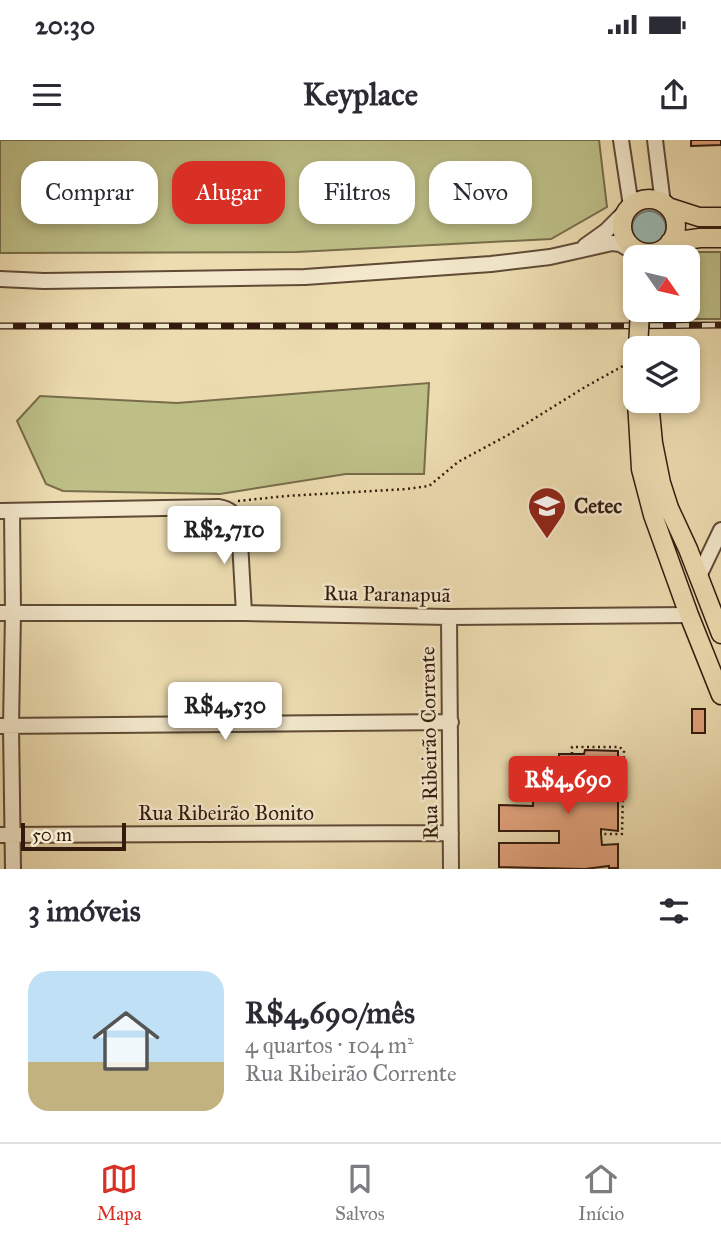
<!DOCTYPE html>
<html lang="pt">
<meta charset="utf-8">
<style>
body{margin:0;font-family:"IM FELL Great Primer",serif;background:#f2f2f3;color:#2b2b33;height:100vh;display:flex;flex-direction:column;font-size:26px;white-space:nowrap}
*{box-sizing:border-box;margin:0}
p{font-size:23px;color:#7c7c81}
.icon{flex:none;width:38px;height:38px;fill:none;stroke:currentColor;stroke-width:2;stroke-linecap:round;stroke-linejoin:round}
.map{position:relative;height:729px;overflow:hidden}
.details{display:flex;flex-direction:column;background:#fff;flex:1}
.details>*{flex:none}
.top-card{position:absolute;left:21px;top:21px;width:679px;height:63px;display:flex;gap:14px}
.needle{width:46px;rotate:124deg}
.tools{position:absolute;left:623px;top:105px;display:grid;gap:14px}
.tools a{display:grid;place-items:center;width:77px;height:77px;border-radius:14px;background:#fff;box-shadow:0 4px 10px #0003;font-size:35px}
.scale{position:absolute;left:21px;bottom:18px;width:105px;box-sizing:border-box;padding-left:7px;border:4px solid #321a0d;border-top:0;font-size:19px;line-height:24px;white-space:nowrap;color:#321a0d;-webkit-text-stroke:5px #f3e8cc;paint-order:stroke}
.price{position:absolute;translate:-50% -60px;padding:0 16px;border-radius:7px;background:#fff;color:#222;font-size:23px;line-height:46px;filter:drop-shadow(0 2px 4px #0008)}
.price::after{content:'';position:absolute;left:50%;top:42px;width:21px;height:16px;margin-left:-10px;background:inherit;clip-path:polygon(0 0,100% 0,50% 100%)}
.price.active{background:#d93025;color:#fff}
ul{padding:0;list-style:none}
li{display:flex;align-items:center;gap:21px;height:175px;padding:0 28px}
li+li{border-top:2px solid #e1e1e2}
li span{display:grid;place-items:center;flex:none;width:196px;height:140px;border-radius:21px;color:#555}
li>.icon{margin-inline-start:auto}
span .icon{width:84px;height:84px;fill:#fffc;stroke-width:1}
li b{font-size:30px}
h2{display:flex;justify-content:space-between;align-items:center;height:84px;padding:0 28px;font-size:30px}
.pill{padding:0 24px;border-radius:21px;background:#fff;box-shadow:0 4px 10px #0003;font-size:24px;line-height:63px}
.pill.active{background:#d93025;color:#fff}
.status{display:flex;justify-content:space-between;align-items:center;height:49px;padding:0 35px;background:#fff;direction:ltr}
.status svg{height:19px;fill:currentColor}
header{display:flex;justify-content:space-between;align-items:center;height:91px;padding:0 28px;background:#fff;font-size:32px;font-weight:800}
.dock{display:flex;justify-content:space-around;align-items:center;height:98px;border-top:2px solid #e1e1e2;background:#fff;font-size:19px;color:#7c7c81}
.dock a{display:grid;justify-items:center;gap:4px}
.dock .active{color:#d93025}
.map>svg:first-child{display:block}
.green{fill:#bdbf87;stroke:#786c4a;stroke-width:2}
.water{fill:#9abab3;stroke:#707a71;stroke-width:2}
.building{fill:#e2a37d;stroke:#321a0d;stroke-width:2}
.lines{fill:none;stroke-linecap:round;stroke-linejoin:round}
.minor-casing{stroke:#604a36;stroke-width:18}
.major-casing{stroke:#321a0d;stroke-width:21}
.path{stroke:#321a0d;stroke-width:2.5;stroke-dasharray:2 3.5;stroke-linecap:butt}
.minor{stroke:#f3e8cc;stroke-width:14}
.major{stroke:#ecdcb0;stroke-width:18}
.rail-casing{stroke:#321a0d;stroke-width:7}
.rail{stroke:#f3e8cc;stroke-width:4.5;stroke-dasharray:13;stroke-linecap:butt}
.major-bridge-casing{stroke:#321a0d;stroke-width:21;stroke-linecap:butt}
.major-bridge{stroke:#ecdcb0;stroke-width:18}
.labels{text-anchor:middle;stroke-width:5;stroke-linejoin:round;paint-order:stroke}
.poi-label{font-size:21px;font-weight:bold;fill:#321a0d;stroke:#f3e8cc;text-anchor:start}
.street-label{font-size:21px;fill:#321a0d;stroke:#f3e8cc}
</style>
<div class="status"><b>20:30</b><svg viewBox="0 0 49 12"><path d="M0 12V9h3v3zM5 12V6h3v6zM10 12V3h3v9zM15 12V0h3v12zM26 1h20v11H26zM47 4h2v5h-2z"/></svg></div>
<header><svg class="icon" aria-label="menu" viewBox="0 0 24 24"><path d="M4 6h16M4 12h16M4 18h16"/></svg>Keyplace<svg class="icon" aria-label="share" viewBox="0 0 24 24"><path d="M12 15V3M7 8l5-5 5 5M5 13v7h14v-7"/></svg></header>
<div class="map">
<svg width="721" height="729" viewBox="0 0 721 729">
<rect width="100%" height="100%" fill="#ecdcb0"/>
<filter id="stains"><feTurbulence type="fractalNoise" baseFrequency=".00286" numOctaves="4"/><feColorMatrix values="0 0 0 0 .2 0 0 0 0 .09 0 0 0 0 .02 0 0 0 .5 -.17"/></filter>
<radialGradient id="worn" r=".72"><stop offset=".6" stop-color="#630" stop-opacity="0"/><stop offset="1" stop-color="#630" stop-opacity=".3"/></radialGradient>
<path class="green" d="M0 0H599L607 67 551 99 297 112 0 113Z
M697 112H721V179H661V170H688L687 117Z
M429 243 424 334H346L220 354 63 351 46 344 17 281 40 256 177 263Z"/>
<path class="water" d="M632 88a17 17 0 1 1 34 0a17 17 0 1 1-34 0Z"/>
<path class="building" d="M691 0H721V5L691 6Z
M692 569H705V593H692Z
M585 610 618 611V691L601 689V694L602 705 618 704V728H609V726L585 729 499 727V703H559V691H499V665L533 666V642H559V614H584Z"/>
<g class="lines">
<defs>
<path id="minor" d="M655 0 663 64
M585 106 606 91 631 66 621 0
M0 139 44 141 305 137 491 124 550 117 612 103 620 104 632 111
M0 371 218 367C230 369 234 373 239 384L244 473
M12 371 13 473 11 586 13 729
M698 438 721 390
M0 473H244L449 477 689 475
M449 477 451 729
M0 586 451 582
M0 695 451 693"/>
<path id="major" d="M622 86a27 27 0 1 1 54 0a27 27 0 1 1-54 0Z
M668 67 699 77H721
M670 102 700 98H721
M637 261 641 329 653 375 689 475 721 555
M649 261 653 303 661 343 669 368 688 409 721 494"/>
</defs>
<use href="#minor" class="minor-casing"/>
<use href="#major" class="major-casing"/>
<path class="path" d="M238 361 286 356 407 349 429 346 458 322 508 295 585 247 632 221
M572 614V607H619L624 610 622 694H601"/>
<use href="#minor" class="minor"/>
<use href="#major" class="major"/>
<defs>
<path id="rail" d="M0 186H606L721 185"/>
</defs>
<use href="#rail" class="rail-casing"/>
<use href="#rail" class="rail"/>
<defs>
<path id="major-bridge" d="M638 208 640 170"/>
</defs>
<use href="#major-bridge" class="major-bridge-casing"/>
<use href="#major-bridge" class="major-bridge"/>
</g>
<defs>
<symbol id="university-pin" viewBox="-11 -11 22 30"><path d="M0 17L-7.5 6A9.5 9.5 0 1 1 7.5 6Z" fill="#8f2418" stroke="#f3e8cc"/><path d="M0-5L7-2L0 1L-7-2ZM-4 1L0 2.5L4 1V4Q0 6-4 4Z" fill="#fff"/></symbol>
</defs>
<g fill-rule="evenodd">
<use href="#university-pin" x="525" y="344" width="44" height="60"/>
</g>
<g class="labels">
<g class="poi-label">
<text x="574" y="373">Cetec</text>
</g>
<g class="street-label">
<text transform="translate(387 454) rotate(1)" y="7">Rua Paranapuã</text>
<text transform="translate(429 603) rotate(-91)" y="7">Rua Ribeirão Corrente</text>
<text x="226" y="680">Rua Ribeirão Bonito</text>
</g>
</g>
<rect width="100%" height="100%" filter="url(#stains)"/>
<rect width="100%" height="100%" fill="url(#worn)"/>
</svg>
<div class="tools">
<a><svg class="needle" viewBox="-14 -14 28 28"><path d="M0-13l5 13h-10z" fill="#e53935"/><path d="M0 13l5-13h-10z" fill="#7c7c81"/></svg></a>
<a><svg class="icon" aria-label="layers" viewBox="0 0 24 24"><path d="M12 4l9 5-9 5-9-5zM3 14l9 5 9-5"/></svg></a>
</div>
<div class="scale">50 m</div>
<b class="price" style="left:224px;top:426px">R$2,710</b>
<b class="price" style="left:225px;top:602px">R$4,530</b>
<b class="price active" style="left:568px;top:676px">R$4,690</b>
<div class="top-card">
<a class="pill">Comprar</a>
<a class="pill active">Alugar</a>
<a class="pill">Filtros</a>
<a class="pill">Novo</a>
</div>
</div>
<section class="details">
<h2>3 imóveis<svg class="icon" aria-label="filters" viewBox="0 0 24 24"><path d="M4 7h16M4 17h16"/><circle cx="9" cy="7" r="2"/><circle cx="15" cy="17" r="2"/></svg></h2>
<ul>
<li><span style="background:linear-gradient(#bfe0f5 65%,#c2b280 0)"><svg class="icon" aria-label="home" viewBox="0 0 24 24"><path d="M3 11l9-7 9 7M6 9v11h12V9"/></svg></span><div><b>R$4,690/mês</b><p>4 quartos · 104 m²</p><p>Rua Ribeirão Corrente</p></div></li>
</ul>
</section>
<nav class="dock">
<a class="active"><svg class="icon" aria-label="map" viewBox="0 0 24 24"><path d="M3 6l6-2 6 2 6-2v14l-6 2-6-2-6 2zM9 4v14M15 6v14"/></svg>Mapa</a>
<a><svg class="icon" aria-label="saved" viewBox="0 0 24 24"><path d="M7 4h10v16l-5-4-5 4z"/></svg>Salvos</a>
<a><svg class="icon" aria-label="home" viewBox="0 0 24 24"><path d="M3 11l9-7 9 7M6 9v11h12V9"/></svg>Início</a>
</nav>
